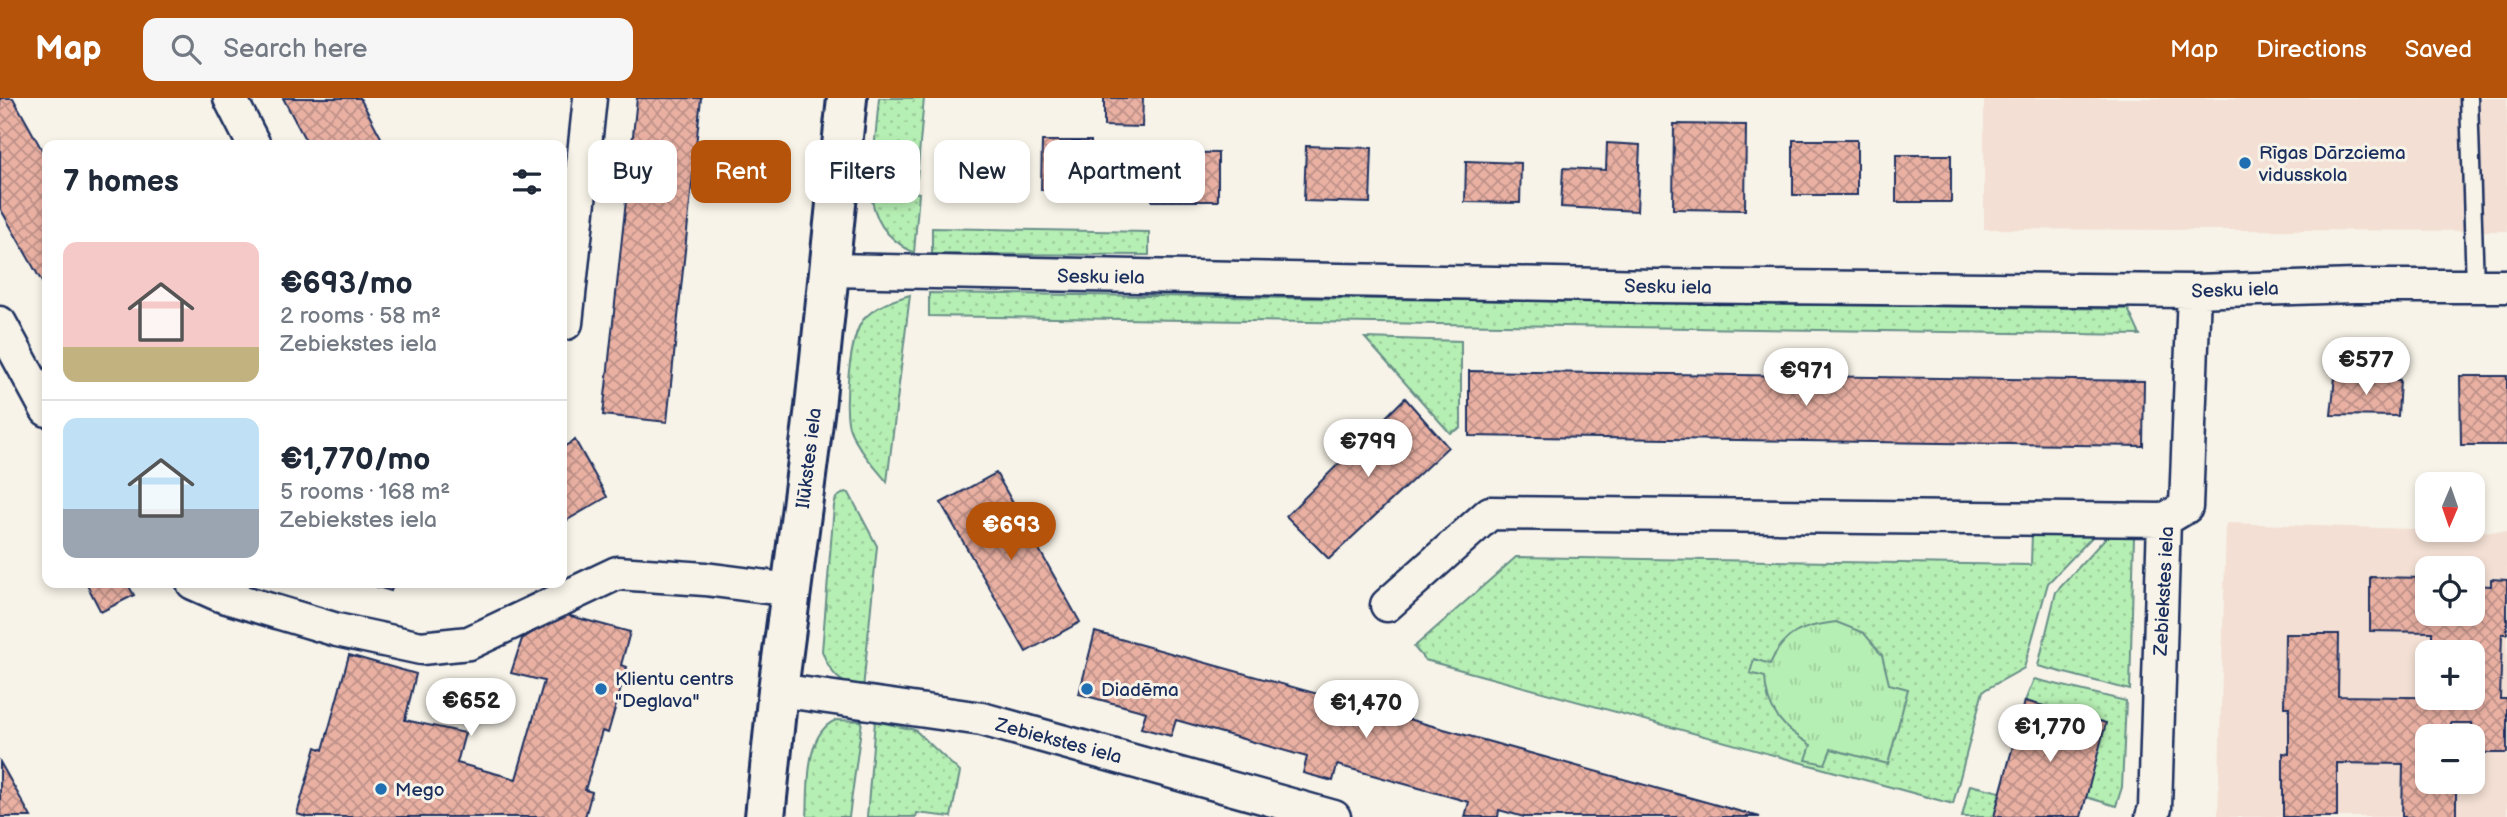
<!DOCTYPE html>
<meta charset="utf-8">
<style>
body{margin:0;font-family:"Balsamiq Sans",sans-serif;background:#f6f6f7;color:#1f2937;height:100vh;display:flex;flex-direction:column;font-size:26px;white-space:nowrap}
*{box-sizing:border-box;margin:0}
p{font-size:23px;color:#747a83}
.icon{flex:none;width:38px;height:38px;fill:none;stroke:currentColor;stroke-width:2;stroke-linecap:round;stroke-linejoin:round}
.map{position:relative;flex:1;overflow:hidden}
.panel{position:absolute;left:42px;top:42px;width:525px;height:448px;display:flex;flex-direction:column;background:#fff;border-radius:14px;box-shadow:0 4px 10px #0003}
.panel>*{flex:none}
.guide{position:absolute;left:588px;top:42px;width:665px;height:63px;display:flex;gap:14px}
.needle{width:46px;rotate:182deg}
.buttons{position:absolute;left:2415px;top:374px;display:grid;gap:14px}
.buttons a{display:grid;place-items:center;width:70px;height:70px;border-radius:14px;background:#fff;box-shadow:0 4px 10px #0003;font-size:35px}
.price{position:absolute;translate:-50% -60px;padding:0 16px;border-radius:24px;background:#fff;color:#222;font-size:23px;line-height:46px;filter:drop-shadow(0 2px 4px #0008)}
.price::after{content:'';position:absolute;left:50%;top:42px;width:21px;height:16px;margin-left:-10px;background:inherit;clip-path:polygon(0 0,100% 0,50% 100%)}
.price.active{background:#b45309;color:#fff}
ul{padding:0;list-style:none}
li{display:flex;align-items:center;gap:21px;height:175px;padding:0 21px}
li+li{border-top:2px solid #e0e1e3}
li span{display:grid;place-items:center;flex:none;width:196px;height:140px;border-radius:14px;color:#555}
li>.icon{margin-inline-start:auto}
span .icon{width:84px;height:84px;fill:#fffc;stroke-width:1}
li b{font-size:30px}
h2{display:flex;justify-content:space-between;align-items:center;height:84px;padding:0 21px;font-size:30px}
.chip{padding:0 24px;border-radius:14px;background:#fff;box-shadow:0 4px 10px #0003;font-size:24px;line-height:63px}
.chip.active{background:#b45309;color:#fff}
header{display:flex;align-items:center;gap:42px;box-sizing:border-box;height:98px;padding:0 35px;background:#b45309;color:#fff}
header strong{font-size:33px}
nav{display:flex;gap:38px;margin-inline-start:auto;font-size:24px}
.search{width:490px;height:63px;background:#f6f6f7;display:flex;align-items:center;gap:18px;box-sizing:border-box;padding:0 24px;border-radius:14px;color:#747a83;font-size:26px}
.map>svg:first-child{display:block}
.built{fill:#f3dfd3;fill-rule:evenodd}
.grass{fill:url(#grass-dots);stroke:#688f88;stroke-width:2}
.park{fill:url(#park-tufts);stroke:#688f88;stroke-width:2}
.building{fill:url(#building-cross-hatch);stroke:#1b2f5e;stroke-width:2}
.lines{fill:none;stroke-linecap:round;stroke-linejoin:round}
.lane-casing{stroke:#1b2f5e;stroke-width:21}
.street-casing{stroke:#1b2f5e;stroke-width:37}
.secondary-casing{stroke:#1b2f5e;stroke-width:44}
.lane{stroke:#f7f3e8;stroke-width:16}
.street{stroke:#f7f3e8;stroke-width:32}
.secondary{stroke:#f7f3e8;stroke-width:38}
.poi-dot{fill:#1f6fb2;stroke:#f7f3e8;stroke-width:2.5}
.labels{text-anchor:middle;stroke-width:6;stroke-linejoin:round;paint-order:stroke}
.poi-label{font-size:19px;fill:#1b2f5e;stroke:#f7f3e8;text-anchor:start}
.street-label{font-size:19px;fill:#1b2f5e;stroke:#f7f3e8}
</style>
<header>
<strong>Map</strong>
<div class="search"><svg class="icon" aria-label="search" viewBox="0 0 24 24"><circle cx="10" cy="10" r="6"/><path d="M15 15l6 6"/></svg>Search here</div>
<nav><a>Map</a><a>Directions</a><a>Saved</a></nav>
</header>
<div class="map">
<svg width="2507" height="719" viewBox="0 0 2507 719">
<defs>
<pattern id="grass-dots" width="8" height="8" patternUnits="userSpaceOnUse" patternTransform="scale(1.75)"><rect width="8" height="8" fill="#b6efb3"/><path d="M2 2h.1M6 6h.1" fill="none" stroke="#9ccd9c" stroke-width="1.8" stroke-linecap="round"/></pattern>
<pattern id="park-tufts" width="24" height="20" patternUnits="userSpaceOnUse" patternTransform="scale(1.75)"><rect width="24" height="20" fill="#b6efb3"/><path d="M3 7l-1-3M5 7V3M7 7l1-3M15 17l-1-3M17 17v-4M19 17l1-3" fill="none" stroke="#9ccd9c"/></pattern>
<pattern id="building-cross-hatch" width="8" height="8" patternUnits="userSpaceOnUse" patternTransform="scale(1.75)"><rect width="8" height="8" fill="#eab1a3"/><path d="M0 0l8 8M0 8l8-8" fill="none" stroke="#bd9088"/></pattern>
</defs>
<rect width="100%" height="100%" fill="#f7f3e8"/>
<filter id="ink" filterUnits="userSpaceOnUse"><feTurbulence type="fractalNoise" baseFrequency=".0143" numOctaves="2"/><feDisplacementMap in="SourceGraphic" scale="14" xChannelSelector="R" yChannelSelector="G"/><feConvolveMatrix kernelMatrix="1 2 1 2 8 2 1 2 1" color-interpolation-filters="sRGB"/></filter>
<g filter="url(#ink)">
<path class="built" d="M1984 0H2507V133L1984 131Z
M2226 425 2507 434V719H2218ZM2427 471H2473V516H2427ZM2427 555H2473V600H2427ZM2427 639H2473V684H2427Z"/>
<path class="grass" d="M879 0H924L917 80 872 75Z
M869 89 919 95 914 155C883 138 875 123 869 89Z
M932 130 1149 134V157L932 156Z
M929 195 2128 211 2140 237 929 218Z
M910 197 887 384C874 368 858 351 850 332 842 312 850 238 863 222 875 208 893 202 910 197Z
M1365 240 1461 243V330L1450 335Z
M845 394 849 395 877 448 863 591C840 587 830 575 822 553L834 408 836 400Z
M2032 435H2096L2048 485 2024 570 1983 593 1953 706 1425 562 1414 549 1516 459 2031 467Z
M2108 437 2134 438 2130 592 2038 568 2056 494Z
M2034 581 2126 603 2122 689 2116 708 2086 699 2105 625 2025 603Z
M836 622 862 623 849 719H807C809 690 804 635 836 622Z
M875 623 915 632 960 674 951 719 917 715 916 719H867Z
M1970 687 2000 694 1994 719H1962Z"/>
<path class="park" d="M1836 524 1864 535 1882 557 1889 586 1908 591 1888 666 1831 651 1825 666 1806 662 1811 647C1783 630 1766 613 1765 579L1750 575 1754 561 1770 566C1784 534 1803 528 1836 524Z"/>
<path class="building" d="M0 0H13L47 61V193L0 110Z
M283 0H360L385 47H308Z
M637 0H701L667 324 603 317Z
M1104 0H1143L1142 29 1104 28Z
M1674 26 1746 27 1745 112 1673 111Z
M1793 42H1857V97H1793Z
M1042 43H1091V54H1098L1105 62V74L1097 82 1090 81V92H1041Z
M1607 45 1640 47 1637 113 1561 109 1563 70 1606 72Z
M1306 48 1372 50 1370 105 1304 103Z
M1152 54 1218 55V103H1152Z
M1896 57H1951V104H1896Z
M1466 63 1521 65 1520 105 1465 104Z
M1469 273 2144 283 2143 348 1469 338Z
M2460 278H2507V347H2461Z
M2335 279 2400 282 2398 318 2331 317Z
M1405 300 1448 349 1329 461 1286 418Z
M575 342 607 399 562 425V350Z
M996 375 1080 524 1026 554 941 405Z
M2370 479 2427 480V516H2473V487L2491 488V481L2507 482V536H2502L2500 601H2507V655H2473L2472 625H2451L2450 639H2427V684H2456V719H2402L2403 666 2337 665V719H2283V655L2289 656V609H2284L2285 536H2339L2338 598 2473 600V555H2432V534L2370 533Z
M86 485H127L134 497 101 514Z
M364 485H394L391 493Z
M563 516 630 534 621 567 627 569 608 635 602 633 585 692 592 694 585 719H307L297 716 316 649 323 652 349 557 416 576 405 622 465 635 457 665 516 681 544 583 511 575 522 541Z
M1095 534 1760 719H1524L1499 712 1498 719H1465L1469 704 1337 667 1333 683 1303 675 1307 659 1176 622 1171 638 1141 630 1146 614 1079 596Z
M2025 603 2106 625 2081 719H1994Z
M0 664 31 719H0Z"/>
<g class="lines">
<defs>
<path id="lane" d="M2469 0 2475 188"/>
<path id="street" d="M230 0 254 47
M829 172 1655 188 2194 193 2355 188H2507
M0 225 47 312
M562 225H566L590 0
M193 485 220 497 337 532 421 550 469 545 617 475 705 481 791 492
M1387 507 1490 415 2164 422
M778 592 982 621 1334 719
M2152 719 2155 710 2164 422 2186 409 2194 193"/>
<path id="secondary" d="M765 719 778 592 815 309 847 0"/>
</defs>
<use href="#lane" class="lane-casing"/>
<use href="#street" class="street-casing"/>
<use href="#secondary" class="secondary-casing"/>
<use href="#lane" class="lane"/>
<use href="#street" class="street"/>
<use href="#secondary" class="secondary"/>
</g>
</g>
<g class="poi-dot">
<circle cx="2245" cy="65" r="7"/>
<circle cx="601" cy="591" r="7"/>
<circle cx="1087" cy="591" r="7"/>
<circle cx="381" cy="691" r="7"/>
</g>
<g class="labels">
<g class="poi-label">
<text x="2259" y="61">Rīgas Dārzciema<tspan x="2259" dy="22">vidusskola</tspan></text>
<text x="615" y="587">Klientu centrs<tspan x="615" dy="22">"Deglava"</tspan></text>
<text x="1101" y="598">Diadēma</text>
<text x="395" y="698">Mego</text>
</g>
<g class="street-label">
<text transform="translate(1101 178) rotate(1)" y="7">Sesku iela</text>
<text transform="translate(1668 188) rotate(1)" y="7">Sesku iela</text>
<text transform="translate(2235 191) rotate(-2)" y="7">Sesku iela</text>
<text transform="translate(808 360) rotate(-83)" y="7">Ilūkstes iela</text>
<text transform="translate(2163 493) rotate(-87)" y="7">Zebiekstes iela</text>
<text transform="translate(1059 642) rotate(15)" y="7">Zebiekstes iela</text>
</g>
</g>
</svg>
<div class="buttons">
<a><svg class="needle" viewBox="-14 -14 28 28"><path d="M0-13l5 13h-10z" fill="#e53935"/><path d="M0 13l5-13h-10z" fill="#747a83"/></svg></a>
<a><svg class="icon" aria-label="locate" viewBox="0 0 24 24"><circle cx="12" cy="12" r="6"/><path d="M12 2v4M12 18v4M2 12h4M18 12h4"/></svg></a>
<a>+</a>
<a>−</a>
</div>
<b class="price" style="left:2366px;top:299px">€577</b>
<b class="price" style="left:1806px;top:310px">€971</b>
<b class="price" style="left:1368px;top:381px">€799</b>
<b class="price active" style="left:1011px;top:464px">€693</b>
<b class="price" style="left:471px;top:640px">€652</b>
<b class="price" style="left:1366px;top:642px">€1,470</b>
<b class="price" style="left:2050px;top:666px">€1,770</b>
<div class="guide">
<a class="chip">Buy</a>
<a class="chip active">Rent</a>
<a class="chip">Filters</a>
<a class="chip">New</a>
<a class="chip">Apartment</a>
</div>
<section class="panel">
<h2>7 homes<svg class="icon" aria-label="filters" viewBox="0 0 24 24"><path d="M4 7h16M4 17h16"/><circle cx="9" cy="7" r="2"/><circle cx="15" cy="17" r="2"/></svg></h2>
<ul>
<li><span style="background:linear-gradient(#f6c9c9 75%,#c2b280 0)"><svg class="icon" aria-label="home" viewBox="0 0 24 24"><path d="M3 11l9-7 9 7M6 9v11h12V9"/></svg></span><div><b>€693/mo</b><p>2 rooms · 58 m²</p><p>Zebiekstes iela</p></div></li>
<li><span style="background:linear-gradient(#bfe0f5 65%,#9aa5b1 0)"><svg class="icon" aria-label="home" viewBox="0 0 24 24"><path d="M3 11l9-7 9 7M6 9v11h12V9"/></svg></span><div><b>€1,770/mo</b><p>5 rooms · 168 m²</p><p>Zebiekstes iela</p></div></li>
</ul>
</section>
</div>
